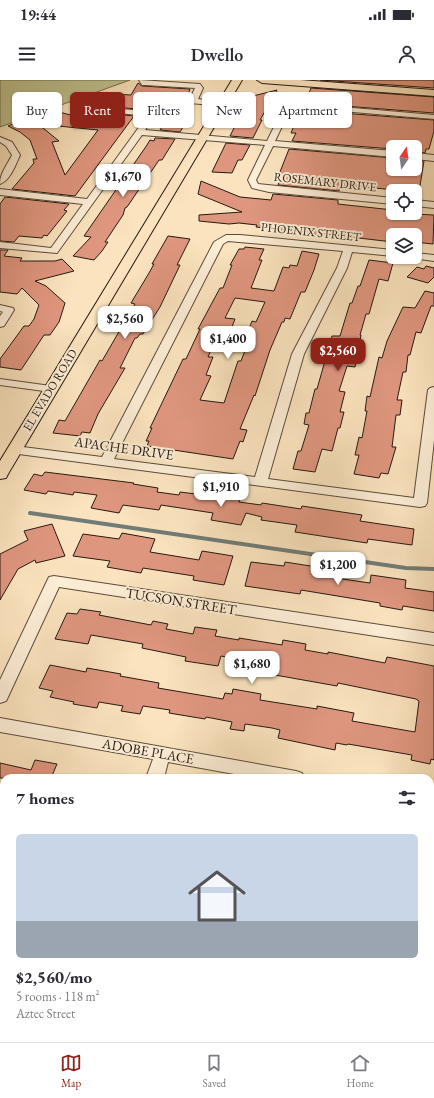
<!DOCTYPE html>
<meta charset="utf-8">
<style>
body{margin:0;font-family:"EB Garamond",serif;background:#f2f2f3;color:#2b2b33;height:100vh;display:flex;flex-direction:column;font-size:15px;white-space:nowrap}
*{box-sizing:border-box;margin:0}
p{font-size:13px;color:#7c7c81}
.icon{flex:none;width:22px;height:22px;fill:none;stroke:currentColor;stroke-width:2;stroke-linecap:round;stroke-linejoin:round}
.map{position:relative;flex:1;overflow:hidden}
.details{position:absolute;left:0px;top:694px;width:434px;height:268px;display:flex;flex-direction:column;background:#fff;border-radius:12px 12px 0 0;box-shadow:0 1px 3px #0004}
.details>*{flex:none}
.top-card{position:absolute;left:12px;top:12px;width:410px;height:36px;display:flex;gap:8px}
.needle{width:26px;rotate:13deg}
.controls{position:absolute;left:386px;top:60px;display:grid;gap:8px}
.controls a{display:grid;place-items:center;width:36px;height:36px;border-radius:6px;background:#fff;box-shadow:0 1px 3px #0004;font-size:20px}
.price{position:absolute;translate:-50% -34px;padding:0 9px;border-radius:8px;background:#fff;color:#222;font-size:13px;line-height:26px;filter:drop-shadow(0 1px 2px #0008)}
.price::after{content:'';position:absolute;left:50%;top:24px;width:12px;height:9px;margin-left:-6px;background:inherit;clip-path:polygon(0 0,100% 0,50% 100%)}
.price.active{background:#8f2418;color:#fff}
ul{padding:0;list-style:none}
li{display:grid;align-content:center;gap:8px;height:212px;padding:0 16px}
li+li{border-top:1px solid #e1e1e2}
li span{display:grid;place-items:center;height:124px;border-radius:6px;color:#555}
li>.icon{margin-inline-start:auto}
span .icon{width:72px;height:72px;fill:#fffc;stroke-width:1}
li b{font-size:17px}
h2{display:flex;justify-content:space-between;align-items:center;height:48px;padding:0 16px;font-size:17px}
.tag{padding:0 14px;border-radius:6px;background:#fff;box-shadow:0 1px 3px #0004;font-size:14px;line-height:36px}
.tag.active{background:#8f2418;color:#fff}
.status{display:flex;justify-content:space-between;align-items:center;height:28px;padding:0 20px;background:#fff;direction:ltr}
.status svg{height:11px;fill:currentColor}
header{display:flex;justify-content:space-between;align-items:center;height:52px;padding:0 16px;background:#fff;font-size:18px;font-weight:600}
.tab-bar{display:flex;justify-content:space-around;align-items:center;height:56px;border-top:1px solid #e1e1e2;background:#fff;font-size:11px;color:#7c7c81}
.tab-bar a{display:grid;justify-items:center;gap:2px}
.tab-bar .active{color:#8f2418}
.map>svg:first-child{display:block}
.green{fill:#bfc391;stroke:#726e50}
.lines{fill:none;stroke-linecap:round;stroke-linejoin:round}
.stream{stroke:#707c76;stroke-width:4}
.building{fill:#df967f;stroke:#261a10;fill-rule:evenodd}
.minor-casing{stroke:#5b4c3c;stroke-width:2}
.major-casing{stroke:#261a10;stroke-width:2}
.minor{fill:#fcedd5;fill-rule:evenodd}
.major{fill:#fae3be;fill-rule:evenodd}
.labels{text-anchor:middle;stroke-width:4;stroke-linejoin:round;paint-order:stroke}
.far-street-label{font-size:12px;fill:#261a10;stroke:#fcedd5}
.street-label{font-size:14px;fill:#261a10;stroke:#fcedd5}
</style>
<div class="status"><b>19:44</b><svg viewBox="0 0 49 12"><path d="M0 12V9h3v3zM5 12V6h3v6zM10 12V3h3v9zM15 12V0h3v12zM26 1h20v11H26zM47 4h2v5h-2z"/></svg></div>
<header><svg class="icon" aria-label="menu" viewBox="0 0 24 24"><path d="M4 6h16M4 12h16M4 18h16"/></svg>Dwello<svg class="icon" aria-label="person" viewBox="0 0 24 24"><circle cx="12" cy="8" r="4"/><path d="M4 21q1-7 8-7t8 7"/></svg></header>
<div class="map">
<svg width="434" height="962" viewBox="0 0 434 962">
<rect width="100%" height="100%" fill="#fae3be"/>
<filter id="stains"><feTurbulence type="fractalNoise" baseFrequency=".005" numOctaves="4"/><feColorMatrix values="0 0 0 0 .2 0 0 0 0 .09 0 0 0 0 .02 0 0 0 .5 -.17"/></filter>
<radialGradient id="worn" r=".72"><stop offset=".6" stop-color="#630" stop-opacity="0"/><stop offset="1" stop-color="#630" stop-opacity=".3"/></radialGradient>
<path class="green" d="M0 0H130L0 47Z
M0 799H4V958H430V883H434V962H0Z"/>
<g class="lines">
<path class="stream" d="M30 433 406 488 434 489"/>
</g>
<path class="building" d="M320 0H434V8Z
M138 3 142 6 190 9 187 17 185 31H193L180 52 160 50 173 30H166L167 26 142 24 138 29 99 26H83L95 13 131 15Z
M311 8 434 17V33L305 23Z
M277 10 260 40H262L253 58 230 56 235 46H238L250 28 242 26 253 16Z
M52 30 74 36 77 33 99 32 134 36 75 116 12 109 34 83 33 79H37L30 60 20 52 8 46 23 40 26 42ZM38 44 98 50 65 95 52 62 59 61Z
M301 30 434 40V51L429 69H426L425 73 415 72V67H393V69L292 61 296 53H291Z
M155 58 175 59 162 80H159L155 86 127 127 125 128 123 135 105 162H108L102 171 94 180 73 176 91 157 84 156 147 65 150 60 154 61Z
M226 63 250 65 242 80H238L232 93 212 92Z
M289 69 393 78V89H415V81H424L419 112 340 105 339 111 278 105 280 100H278L279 98 278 97Z
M201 101 240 117 271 120 273 114 338 120V124L393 130V133L434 135 433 164 415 162V155H393V162L324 154V155L265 150 266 148 256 147 257 145 239 143 229 144 199 141V135L242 132 198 114Z
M5 117 69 124 64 130 67 131 47 156 44 155 42 158 19 156 14 162 0 161V124Z
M168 156 190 159 177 185H180L160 227 143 254H140L137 258H135L120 288H125L98 334 90 353 82 352 80 356 53 353 59 340 65 341 100 280 102 281 135 224 131 223 149 193 154 184H152Z
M245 167 264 169 259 180H262L251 208 274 211 283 187 289 188 290 185 297 186 302 171 319 174 314 190 305 212H301L290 239 285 238 284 242H282L270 270 255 316 254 315 240 349 247 350 243 362 240 361 233 379 147 366 149 361H146L152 348H150L183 279H186L200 249H198L220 208H223L232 185H230L239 169H244ZM235 218 265 222 256 242 252 241 247 254 251 255 241 281H238L224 323 200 320 211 296 206 295 213 277H208L219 251 230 252 235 239 225 238Z
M0 170H8L4 176 22 178 20 181H55L62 179 74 191 35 201 46 206 65 223 59 242 50 255H44L21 290 0 287V279L24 246H29L34 239 39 225 22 208 17 214 0 212Z
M369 180 393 183 388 201 379 199 369 234H366L360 255H361L355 287 347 286 339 311 345 312 340 332H344L340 348H338L332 371 322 369 315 392 293 389 298 371H301L309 345 304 344 306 333H309L315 309H317L332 256H340L350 223H352L358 206H360Z
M426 186 434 188V197L428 203 407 197 417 187 424 189Z
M425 211 434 213V226H431L421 253 416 252 410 275H408L406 292H403L397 320H402L400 335H396L392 367H396L388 394 381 393 379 398 354 394 359 375H355L359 357 362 358 367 331H365L367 316 370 317 379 277 382 278 387 261 403 227 415 228Z
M45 392 134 403 133 404 158 408 157 412 179 415 180 412 219 417 220 414 240 417 239 422 261 425 262 423 301 429 302 426 362 435 360 441 414 449 412 465 368 459 367 463 295 452 297 445 261 440 262 437 246 433 241 445 211 440 213 433 161 425 159 430 123 425 119 433 91 428 97 415 74 412 73 415 48 411 46 414 24 410 34 394 42 396Z
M52 444 65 476 36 483 35 480 18 489 0 520V474L28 460 24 451Z
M122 453 155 459 150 472 199 480 202 471 233 476 224 505 193 500 194 496 143 488 141 493 107 487 110 481 73 476 83 454 119 459Z
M251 482 284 486 285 482 317 487 315 495 370 503 371 495 406 500 405 508 434 512V531L403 526 402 530 380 526V523L301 510 300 514 245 506Z
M80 529 101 532 99 535 151 545 153 541 168 544 166 549 193 554 195 547 217 550 215 556 239 560V558L282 565 283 560 306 564 305 570 328 574V572L385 583 387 577 434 586V680L431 679 430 684 411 680 412 675 348 664 347 665 336 663 335 670 278 658 280 650 272 648 245 644 244 651 230 649 232 642 206 637 205 639 169 633 170 630 143 626 140 634 121 631 123 626 99 622 97 628 73 624 74 622 50 617 53 611 39 608 50 585 86 592 87 588 121 594 120 596 159 603 158 608 223 619 225 613 232 614 233 609 261 614 260 620 317 629V626L354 633 352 641 415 652 419 621 416 619 338 603 337 606 275 595 277 586 221 576 218 586 185 581 186 577 142 568 143 564 91 555 88 564 55 559 67 533 77 534Z
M35 680 57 684 51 698H0V683L31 690Z"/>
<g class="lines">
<defs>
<path id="minor" d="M139 0 200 4 203 8 198 19 222 22 226 24 222 26 190 23 189 21 195 8 145 5H142Z
M307 24 434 35V39L307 28 295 29 289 32 275 61 393 71V77L273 66 256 100 258 104 393 118V124L269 112 252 108 248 100 265 65 142 55 57 173 0 168V162L51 168 83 124 0 115V109L87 119 147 36 99 31 79 32 75 30 76 28 99 27 155 32 156 34 145 50 267 61 283 29 293 25Z
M0 57 12 62 20 75C16 84 10 101 0 104 0 93 7 85 12 75L6 66 0 62Z
M415 73 434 75V81L415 79Z
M415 120 434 122V128L415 126Z
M226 155H240L393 170V176L352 172 347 188 304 274 268 399 414 418 428 310 430 308 434 307V360L427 423 425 426 420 427 11 373 9 370 11 367 15 366 102 377 214 162ZM228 161 343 171 337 188 292 274 255 397 114 379 223 164Z
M415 173 434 175V181L412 178 411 177H415Z
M0 225 13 228 14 230 4 246 0 247V236L3 232 0 231Z
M0 299 51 306 55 307 57 309 55 311 51 312 0 305Z
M54 496 434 553V565L59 507 8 617 6 621 0 623V600L47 501 49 497Z
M0 638 296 691 302 693 305 698H256L168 682 164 698H146L153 679 0 652Z
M430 716H434V730H430Z
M0 754 4 755V771L0 770Z
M430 836 434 837V855L430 854Z"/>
<path id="major" d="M232 0H242L8 394 6 398 0 399V381Z
M257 0H300L434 10V16L262 3Z"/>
</defs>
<use href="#minor" class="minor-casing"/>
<use href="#major" class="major-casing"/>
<use href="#minor" class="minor"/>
<use href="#major" class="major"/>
</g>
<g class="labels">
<g class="far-street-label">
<text transform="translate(325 102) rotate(6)" y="4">ROSEMARY DRIVE</text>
<text transform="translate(311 152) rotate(6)" y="4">PHOENIX STREET</text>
<text transform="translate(50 310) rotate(-59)" y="4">EL EVADO ROAD</text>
</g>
<g class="street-label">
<text transform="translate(124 368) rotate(8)" y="5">APACHE DRIVE</text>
<text transform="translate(181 521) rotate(9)" y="5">TUCSON STREET</text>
<text transform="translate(148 671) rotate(10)" y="5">ADOBE PLACE</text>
</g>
</g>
<rect width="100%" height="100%" filter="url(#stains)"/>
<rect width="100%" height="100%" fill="url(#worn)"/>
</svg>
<div class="controls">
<a><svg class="needle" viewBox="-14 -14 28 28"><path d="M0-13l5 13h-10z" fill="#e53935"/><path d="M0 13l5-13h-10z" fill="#7c7c81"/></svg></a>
<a><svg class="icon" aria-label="locate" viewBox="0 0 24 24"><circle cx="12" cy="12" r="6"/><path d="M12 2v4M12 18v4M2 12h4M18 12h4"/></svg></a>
<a><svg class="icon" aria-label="layers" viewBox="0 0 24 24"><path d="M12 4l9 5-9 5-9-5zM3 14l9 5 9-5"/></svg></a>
</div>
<b class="price" style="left:123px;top:118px">$1,670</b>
<b class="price" style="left:125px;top:260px">$2,560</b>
<b class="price" style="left:228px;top:280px">$1,400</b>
<b class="price active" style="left:338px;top:292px">$2,560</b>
<b class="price" style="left:221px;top:428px">$1,910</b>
<b class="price" style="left:338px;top:506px">$1,200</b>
<b class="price" style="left:252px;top:605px">$1,680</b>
<div class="top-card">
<a class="tag">Buy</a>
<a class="tag active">Rent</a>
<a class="tag">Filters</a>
<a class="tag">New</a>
<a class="tag">Apartment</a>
</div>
<section class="details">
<h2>7 homes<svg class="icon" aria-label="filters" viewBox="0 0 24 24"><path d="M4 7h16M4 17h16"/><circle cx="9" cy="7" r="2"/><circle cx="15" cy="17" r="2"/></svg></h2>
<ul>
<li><span style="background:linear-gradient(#c9d6e8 70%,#9aa5b1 0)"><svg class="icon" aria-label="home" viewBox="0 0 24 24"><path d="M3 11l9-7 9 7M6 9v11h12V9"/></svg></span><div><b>$2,560/mo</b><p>5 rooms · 118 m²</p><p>Aztec Street</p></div></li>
</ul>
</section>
</div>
<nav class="tab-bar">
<a class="active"><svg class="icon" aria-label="map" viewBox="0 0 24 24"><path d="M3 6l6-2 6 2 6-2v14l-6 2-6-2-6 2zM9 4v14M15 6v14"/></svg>Map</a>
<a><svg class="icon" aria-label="saved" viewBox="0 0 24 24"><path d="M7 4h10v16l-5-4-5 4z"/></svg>Saved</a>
<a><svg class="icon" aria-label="home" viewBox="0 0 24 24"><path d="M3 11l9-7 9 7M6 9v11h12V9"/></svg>Home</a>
</nav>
